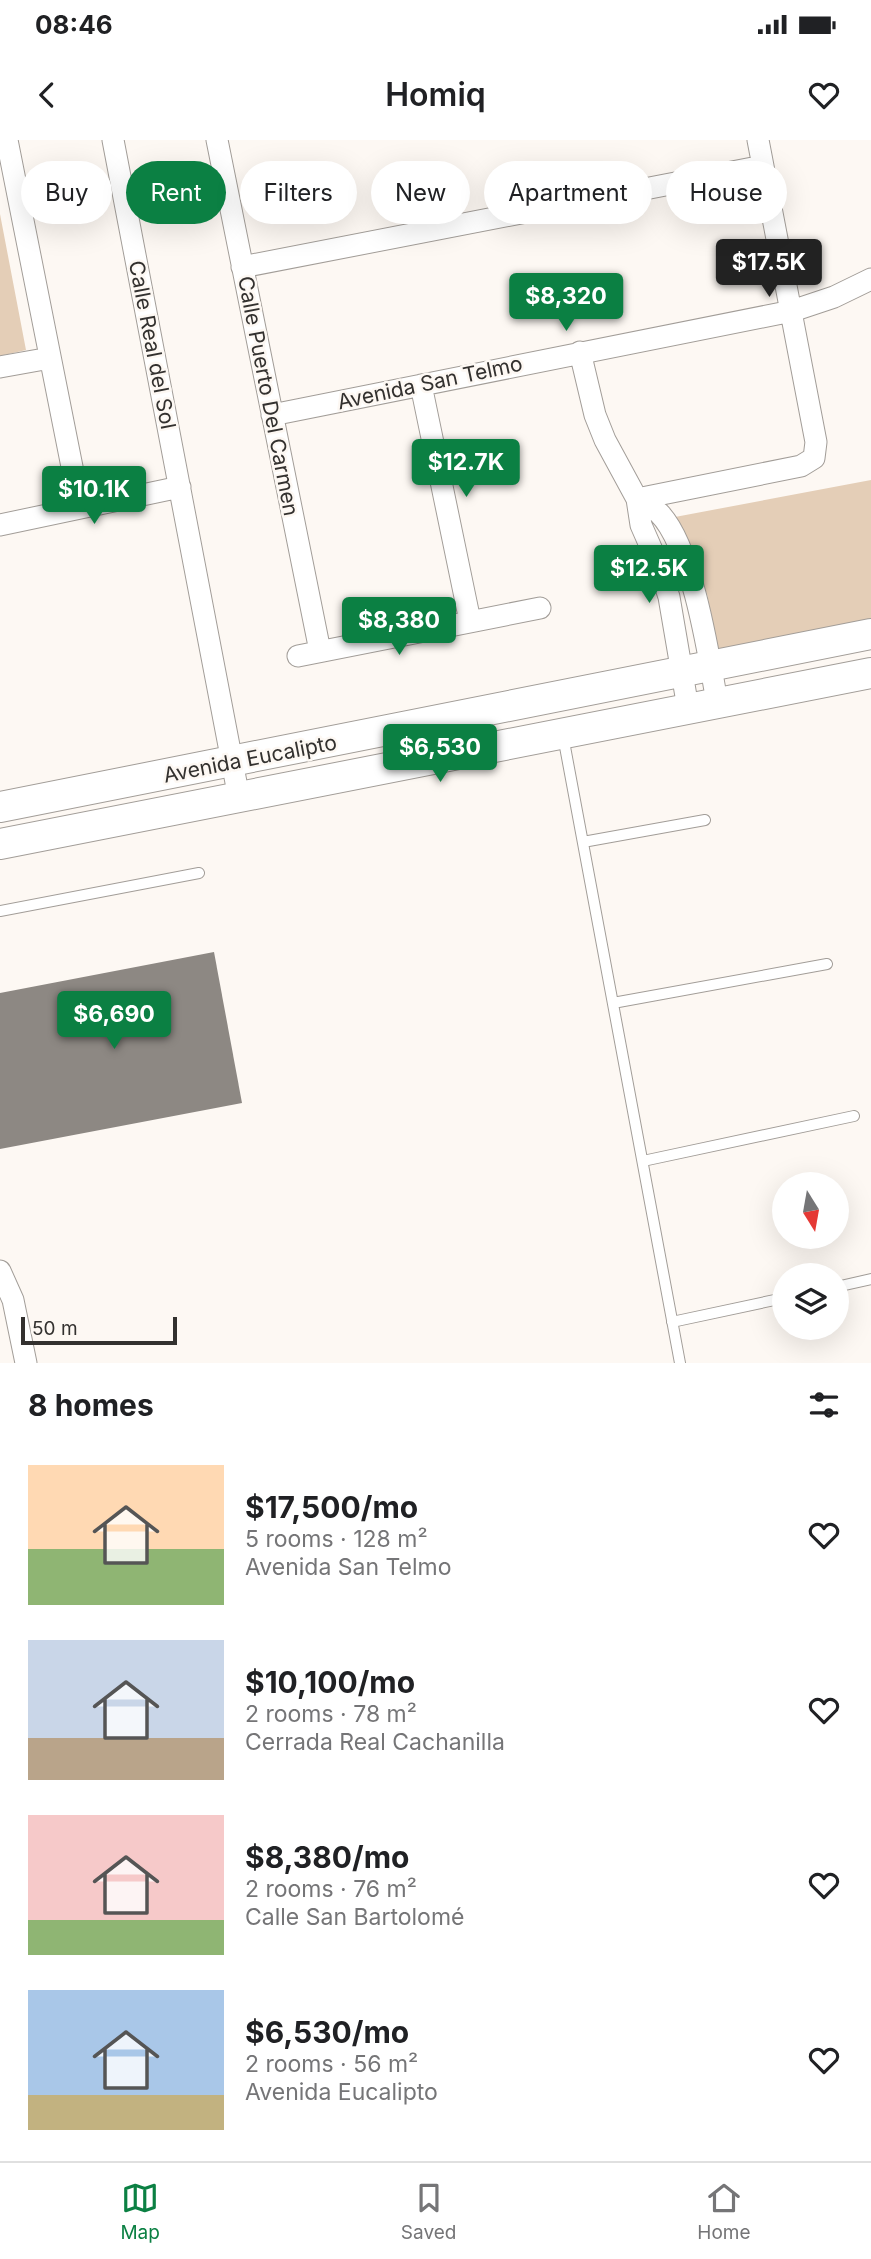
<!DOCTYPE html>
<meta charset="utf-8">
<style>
body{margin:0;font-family:Inter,sans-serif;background:#f6f6f6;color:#202124;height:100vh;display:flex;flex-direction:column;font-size:26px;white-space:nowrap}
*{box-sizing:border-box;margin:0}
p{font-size:23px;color:#757577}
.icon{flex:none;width:38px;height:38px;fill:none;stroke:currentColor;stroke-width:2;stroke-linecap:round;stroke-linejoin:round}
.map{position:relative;height:1223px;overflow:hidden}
.side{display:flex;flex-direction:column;background:#fff;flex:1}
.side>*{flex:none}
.top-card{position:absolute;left:21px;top:21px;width:830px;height:63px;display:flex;gap:14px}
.needle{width:46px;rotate:169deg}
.tools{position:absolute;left:772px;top:1032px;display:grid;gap:14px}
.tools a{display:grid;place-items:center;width:77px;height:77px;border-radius:50%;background:#fff;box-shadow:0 7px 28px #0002;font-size:35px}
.scale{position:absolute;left:21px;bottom:18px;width:156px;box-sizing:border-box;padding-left:7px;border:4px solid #33312f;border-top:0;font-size:19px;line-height:24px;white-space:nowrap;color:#33312f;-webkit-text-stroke:5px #fdf8f3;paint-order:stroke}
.price{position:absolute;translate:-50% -60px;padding:0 16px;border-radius:7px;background:#0b8043;color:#fff;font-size:23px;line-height:46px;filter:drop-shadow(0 2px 4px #0008)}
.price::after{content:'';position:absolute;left:50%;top:42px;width:21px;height:16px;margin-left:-10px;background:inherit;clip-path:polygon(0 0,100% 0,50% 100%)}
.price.selected{background:#222;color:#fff}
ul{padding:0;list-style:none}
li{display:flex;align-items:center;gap:21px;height:175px;padding:0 28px}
li span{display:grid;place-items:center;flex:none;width:196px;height:140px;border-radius:0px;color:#555}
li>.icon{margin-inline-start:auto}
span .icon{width:84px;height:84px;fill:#fffc;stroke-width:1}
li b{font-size:30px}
h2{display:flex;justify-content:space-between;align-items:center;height:84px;padding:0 28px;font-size:30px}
.pill{padding:0 24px;border-radius:32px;background:#fff;box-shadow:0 7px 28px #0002;font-size:24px;line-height:63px}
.pill.selected{background:#0b8043;color:#fff}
.status{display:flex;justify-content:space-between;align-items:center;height:49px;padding:0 35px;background:#fff;direction:ltr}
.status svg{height:19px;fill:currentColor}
header{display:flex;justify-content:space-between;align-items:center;height:91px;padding:0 28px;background:#fff;font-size:32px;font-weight:600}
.menu{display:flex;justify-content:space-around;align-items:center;height:98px;border-top:2px solid #e0e0e0;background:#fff;font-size:19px;color:#757577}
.menu a{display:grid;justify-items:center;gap:4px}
.menu .selected{color:#0b8043}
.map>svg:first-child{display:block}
.green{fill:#e4ceb7}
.building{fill:#8d8883}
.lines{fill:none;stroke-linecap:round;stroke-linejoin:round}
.lane-casing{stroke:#a29d98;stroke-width:12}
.street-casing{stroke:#a29d98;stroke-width:23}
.secondary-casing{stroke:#a29d98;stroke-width:32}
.lane{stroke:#fff;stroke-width:10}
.street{stroke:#fff;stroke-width:21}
.secondary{stroke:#fff;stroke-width:30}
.labels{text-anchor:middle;stroke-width:5;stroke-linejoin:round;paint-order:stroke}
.street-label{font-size:21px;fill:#33312f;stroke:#fdf8f3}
</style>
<div class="status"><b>08:46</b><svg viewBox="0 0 49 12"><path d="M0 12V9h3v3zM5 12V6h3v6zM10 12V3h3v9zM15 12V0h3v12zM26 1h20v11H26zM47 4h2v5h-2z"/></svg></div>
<header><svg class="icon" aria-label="back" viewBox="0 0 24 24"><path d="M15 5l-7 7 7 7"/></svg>Homiq<svg class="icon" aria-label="heart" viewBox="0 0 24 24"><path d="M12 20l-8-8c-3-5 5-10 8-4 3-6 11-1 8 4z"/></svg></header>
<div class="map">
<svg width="871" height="1223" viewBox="0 0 871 1223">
<rect width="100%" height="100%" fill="#fdf8f3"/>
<path class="green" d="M0 74 26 210 0 216Z
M871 340V488L743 517 718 508 707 454 675 377Z"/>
<path class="building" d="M214 812 242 963 0 1009V853Z"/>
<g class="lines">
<defs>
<path id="lane" d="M563 596 680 1223
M583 702 705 680
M0 771 199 733
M613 863 827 824
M643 1021 854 976
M836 1147 871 1139
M672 1182 784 1158"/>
<path id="street" d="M7 0 80 367
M113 0 239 658
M217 0 320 511
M242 127 763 26
M580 212 595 275 605 300 637 359 641 385 659 426 669 457 688 568
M0 227 50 218
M421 245 470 481
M272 275 792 171 834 157 871 139
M637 359 801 326 814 318 816 302 758 0
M637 359C644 363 653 368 659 373 692 406 709 516 717 562
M0 385 180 347
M298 516 540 468
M0 1131 13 1160 26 1223"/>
<path id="secondary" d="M0 667 871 494
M0 704 871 533"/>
</defs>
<use href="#lane" class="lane-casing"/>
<use href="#street" class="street-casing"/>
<use href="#secondary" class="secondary-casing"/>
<use href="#lane" class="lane"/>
<use href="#street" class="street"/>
<use href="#secondary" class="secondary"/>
</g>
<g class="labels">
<g class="street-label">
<text transform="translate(152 205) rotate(79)" y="7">Calle Real del Sol</text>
<text transform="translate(430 243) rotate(-12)" y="7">Avenida San Telmo</text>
<text transform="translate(268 256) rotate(79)" y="7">Calle Puerto Del Carmen</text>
<text transform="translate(250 619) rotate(-11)" y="7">Avenida Eucalipto</text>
</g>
</g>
</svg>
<div class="tools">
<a><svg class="needle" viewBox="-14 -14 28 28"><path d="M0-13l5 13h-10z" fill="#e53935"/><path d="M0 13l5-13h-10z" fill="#757577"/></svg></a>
<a><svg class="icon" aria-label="layers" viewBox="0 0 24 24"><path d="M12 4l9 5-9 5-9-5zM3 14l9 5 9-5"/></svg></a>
</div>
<div class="scale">50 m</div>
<b class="price selected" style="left:769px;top:159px">$17.5K</b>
<b class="price" style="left:566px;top:193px">$8,320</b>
<b class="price" style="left:466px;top:359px">$12.7K</b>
<b class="price" style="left:94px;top:386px">$10.1K</b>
<b class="price" style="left:649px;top:465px">$12.5K</b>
<b class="price" style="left:399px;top:517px">$8,380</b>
<b class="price" style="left:440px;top:644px">$6,530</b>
<b class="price" style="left:114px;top:911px">$6,690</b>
<div class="top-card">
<a class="pill">Buy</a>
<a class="pill selected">Rent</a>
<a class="pill">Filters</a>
<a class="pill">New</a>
<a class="pill">Apartment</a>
<a class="pill">House</a>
</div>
</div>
<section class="side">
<h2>8 homes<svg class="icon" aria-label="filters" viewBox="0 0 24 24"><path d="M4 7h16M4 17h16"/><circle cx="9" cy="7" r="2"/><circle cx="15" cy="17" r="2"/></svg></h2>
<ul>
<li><span style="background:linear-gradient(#ffd9b3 60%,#8fb573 0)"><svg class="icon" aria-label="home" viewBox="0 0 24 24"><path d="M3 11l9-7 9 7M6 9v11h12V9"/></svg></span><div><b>$17,500/mo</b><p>5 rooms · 128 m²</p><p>Avenida San Telmo</p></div><svg class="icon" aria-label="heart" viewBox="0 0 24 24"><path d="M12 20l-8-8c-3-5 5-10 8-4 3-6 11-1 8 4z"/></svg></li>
<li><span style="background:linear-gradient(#c9d6e8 70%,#b9a48a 0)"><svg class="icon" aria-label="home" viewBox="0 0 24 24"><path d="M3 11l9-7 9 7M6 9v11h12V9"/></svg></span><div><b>$10,100/mo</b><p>2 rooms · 78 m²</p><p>Cerrada Real Cachanilla</p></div><svg class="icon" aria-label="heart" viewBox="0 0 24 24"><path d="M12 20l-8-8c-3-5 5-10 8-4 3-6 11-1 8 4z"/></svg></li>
<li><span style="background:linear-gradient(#f6c9c9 75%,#8fb573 0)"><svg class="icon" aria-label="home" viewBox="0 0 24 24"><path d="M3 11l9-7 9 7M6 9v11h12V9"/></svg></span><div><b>$8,380/mo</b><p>2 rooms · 76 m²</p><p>Calle San Bartolomé</p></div><svg class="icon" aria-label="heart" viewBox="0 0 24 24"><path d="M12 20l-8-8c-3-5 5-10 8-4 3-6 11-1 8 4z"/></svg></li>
<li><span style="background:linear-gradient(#a9c7e8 75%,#c2b280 0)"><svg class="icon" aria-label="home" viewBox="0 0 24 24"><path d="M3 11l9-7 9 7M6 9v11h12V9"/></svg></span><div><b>$6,530/mo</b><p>2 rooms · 56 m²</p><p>Avenida Eucalipto</p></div><svg class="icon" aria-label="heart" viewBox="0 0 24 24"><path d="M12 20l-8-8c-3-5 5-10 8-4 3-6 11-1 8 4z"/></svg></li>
</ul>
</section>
<nav class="menu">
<a class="selected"><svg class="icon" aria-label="map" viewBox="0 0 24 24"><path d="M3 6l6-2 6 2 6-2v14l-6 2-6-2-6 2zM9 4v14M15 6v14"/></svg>Map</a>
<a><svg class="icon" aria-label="saved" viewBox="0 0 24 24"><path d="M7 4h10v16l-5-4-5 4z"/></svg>Saved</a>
<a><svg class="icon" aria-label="home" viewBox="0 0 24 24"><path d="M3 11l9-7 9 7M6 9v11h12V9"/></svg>Home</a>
</nav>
